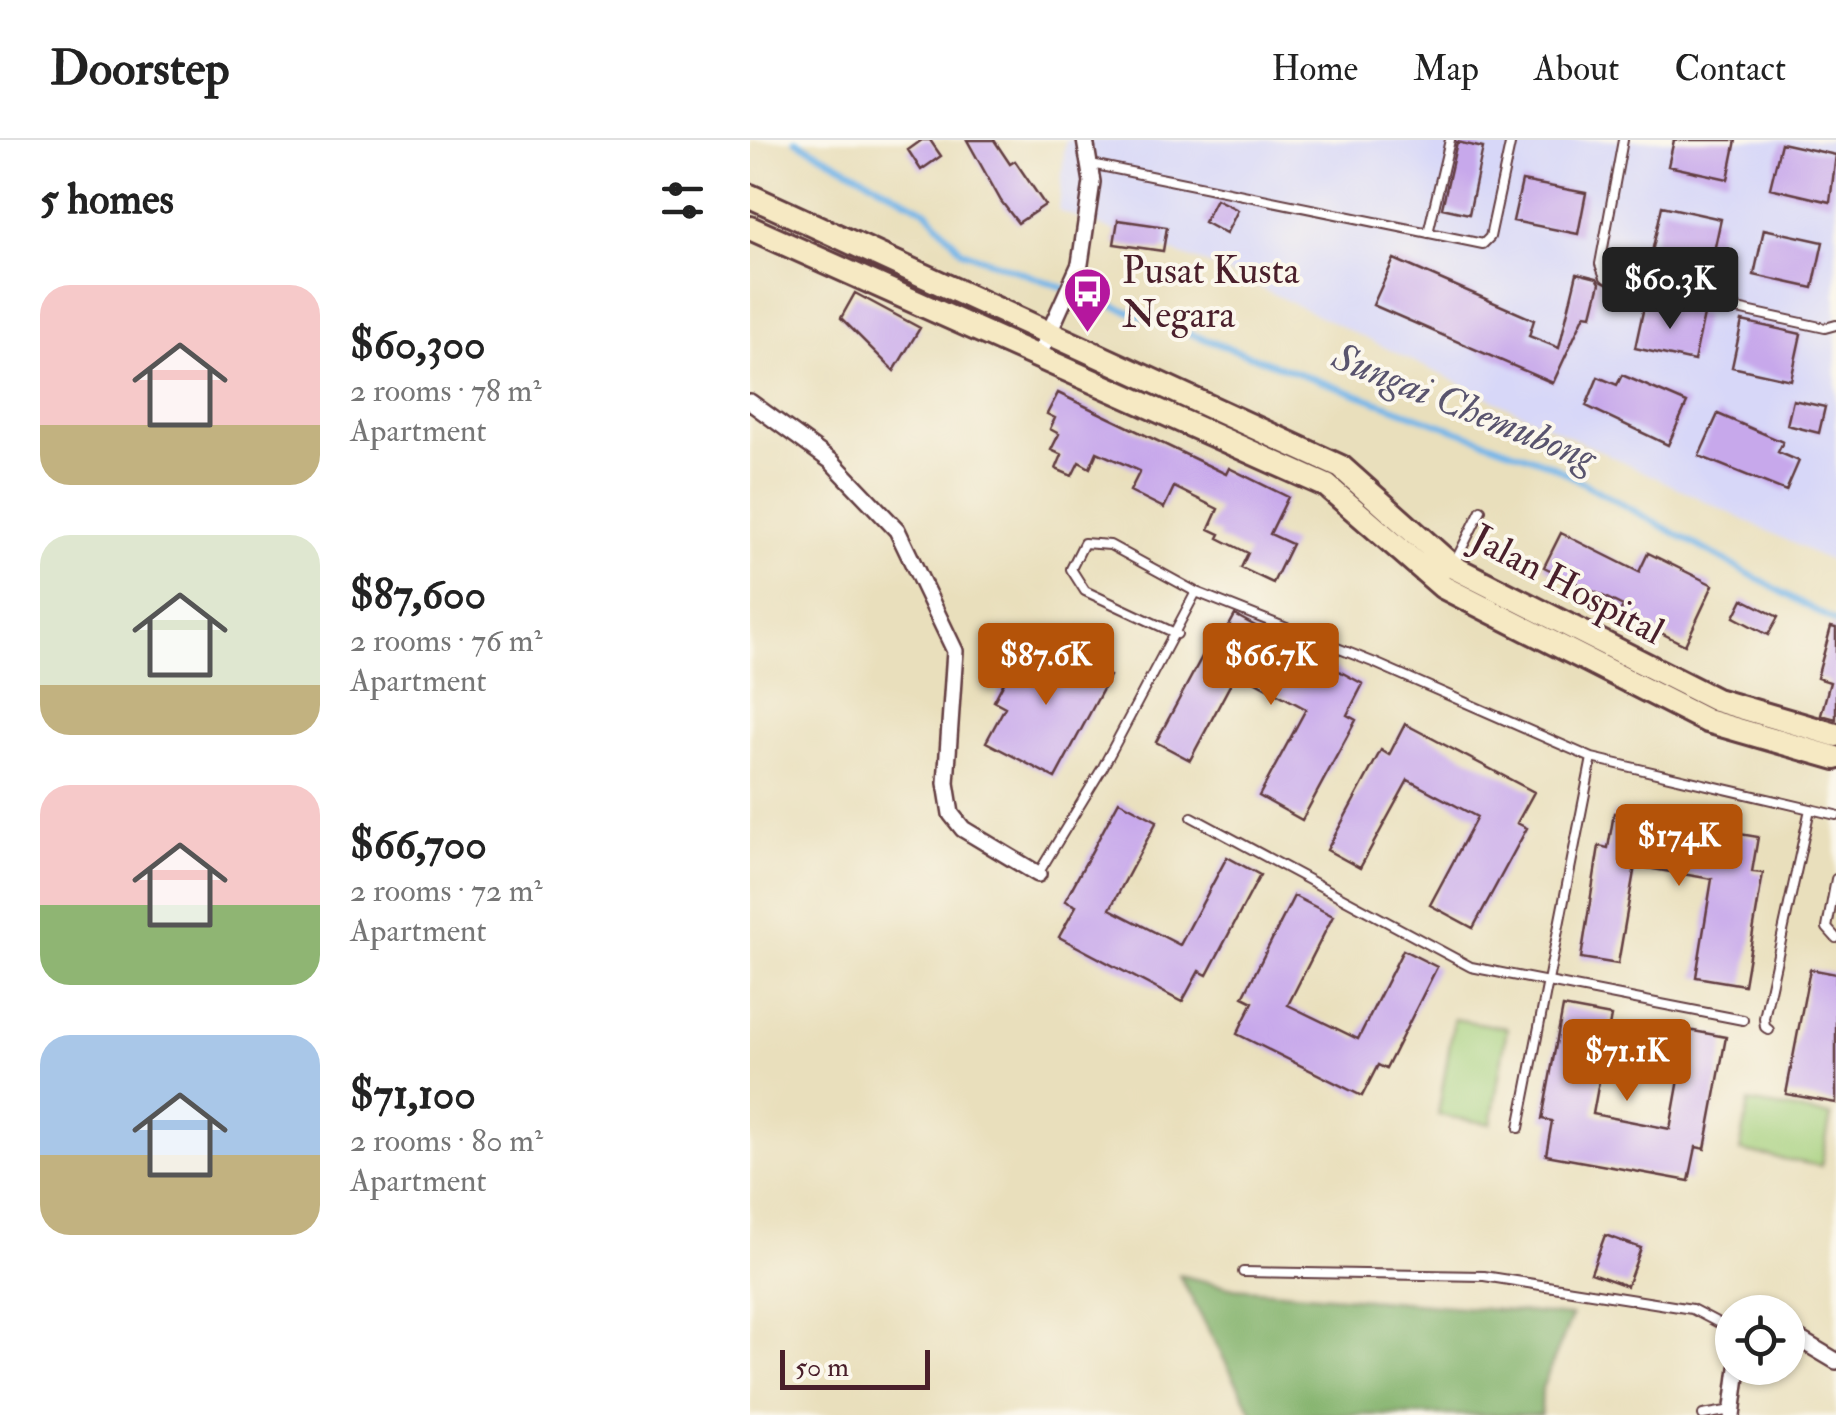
<!DOCTYPE html>
<meta charset="utf-8">
<style>
body{margin:0;font-family:"IM FELL Double Pica",serif;background:#f6f6f6;color:#222;height:100vh;display:flex;flex-direction:column;font-size:38px;white-space:nowrap}
*{box-sizing:border-box;margin:0}
p{font-size:32px;color:#767676}
.icon{flex:none;width:55px;height:55px;fill:none;stroke:currentColor;stroke-width:2;stroke-linecap:round;stroke-linejoin:round}
.map{position:relative;flex:1;overflow:hidden}
.drawer{display:flex;flex-direction:column;background:#fff;width:750px}
.drawer>*{flex:none}
.tools{position:absolute;left:965px;top:1155px;display:grid;gap:20px}
.tools a{display:grid;place-items:center;width:90px;height:90px;border-radius:50%;background:#fff;box-shadow:0 2px 8px #0004;font-size:50px}
.scale{position:absolute;left:30px;bottom:25px;width:150px;box-sizing:border-box;padding-left:10px;border:5px solid #4a1f2b;border-top:0;font-size:28px;line-height:35px;white-space:nowrap;color:#4a1f2b;-webkit-text-stroke:8px #fbf7ec;paint-order:stroke}
.price{position:absolute;translate:-50% -85px;padding:0 22px;border-radius:10px;background:#b45309;color:#fff;font-size:32px;line-height:65px;filter:drop-shadow(0 2px 5px #0008)}
.price::after{content:'';position:absolute;left:50%;top:60px;width:30px;height:22px;margin-left:-15px;background:inherit;clip-path:polygon(0 0,100% 0,50% 100%)}
.price.on{background:#222;color:#fff}
ul{padding:0;list-style:none}
li{display:flex;align-items:center;gap:30px;height:250px;padding:0 40px}
li span{display:grid;place-items:center;flex:none;width:280px;height:200px;border-radius:30px;color:#555}
li>.icon{margin-inline-start:auto}
span .icon{width:120px;height:120px;fill:#fffc;stroke-width:1}
li b{font-size:42px}
h2{display:flex;justify-content:space-between;align-items:center;height:120px;padding:0 40px;font-size:42px}
header{display:flex;align-items:center;gap:60px;box-sizing:border-box;height:140px;padding:0 50px;background:#fff;border-bottom:2px solid #e0e0e0}
header strong{font-size:48px}
nav{display:flex;gap:55px;margin-inline-start:auto;font-size:35px}
main{display:flex;flex:1;min-height:0}
.map>svg:first-child{display:block}
.built{fill:#d7d7f8}
.green{fill:#a4cf7c;stroke:#777754;stroke-width:2.5}
.forest{fill:#83b26c;stroke:#66684c;stroke-width:2.5}
.lines{fill:none;stroke-linecap:round;stroke-linejoin:round}
.stream{stroke:#75b6e9;stroke-width:6}
.building{fill:#c7a8eb}
.service-casing{stroke:#623c41;stroke-width:12}
.minor-casing{stroke:#623c41;stroke-width:20}
.secondary-casing{stroke:#623c41;stroke-width:28}
.service{stroke:#fff;stroke-width:8}
.minor{stroke:#fff;stroke-width:15}
.secondary{stroke:#f6e9c3;stroke-width:22}
.labels{text-anchor:middle;stroke-width:8;stroke-linejoin:round;paint-order:stroke}
.poi-label{font-size:38px;fill:#4a1f2b;stroke:#fbf7ec;text-anchor:start}
.street-label{font-size:38px;fill:#4a1f2b;stroke:#fbf7ec}
.water-label{font-size:40px;font-style:italic;fill:#59546e;stroke:#fbf7ec}
</style>
<header>
<strong>Doorstep</strong>
<nav><a>Home</a><a>Map</a><a>About</a><a>Contact</a></nav>
</header>
<main>
<section class="drawer">
<h2>5 homes<svg class="icon" aria-label="filters" viewBox="0 0 24 24"><path d="M4 7h16M4 17h16"/><circle cx="9" cy="7" r="2"/><circle cx="15" cy="17" r="2"/></svg></h2>
<ul>
<li><span style="background:linear-gradient(#f6c9c9 70%,#c2b280 0)"><svg class="icon" aria-label="home" viewBox="0 0 24 24"><path d="M3 11l9-7 9 7M6 9v11h12V9"/></svg></span><div><b>$60,300</b><p>2 rooms · 78 m²</p><p>Apartment</p></div></li>
<li><span style="background:linear-gradient(#dfe7d0 75%,#c2b280 0)"><svg class="icon" aria-label="home" viewBox="0 0 24 24"><path d="M3 11l9-7 9 7M6 9v11h12V9"/></svg></span><div><b>$87,600</b><p>2 rooms · 76 m²</p><p>Apartment</p></div></li>
<li><span style="background:linear-gradient(#f6c9c9 60%,#8fb573 0)"><svg class="icon" aria-label="home" viewBox="0 0 24 24"><path d="M3 11l9-7 9 7M6 9v11h12V9"/></svg></span><div><b>$66,700</b><p>2 rooms · 72 m²</p><p>Apartment</p></div></li>
<li><span style="background:linear-gradient(#a9c7e8 60%,#c2b280 0)"><svg class="icon" aria-label="home" viewBox="0 0 24 24"><path d="M3 11l9-7 9 7M6 9v11h12V9"/></svg></span><div><b>$71,100</b><p>2 rooms · 80 m²</p><p>Apartment</p></div></li>
</ul>
</section>
<div class="map">
<svg width="1086" height="1275" viewBox="0 0 1086 1275">
<rect width="100%" height="100%" fill="#fbf7ec"/>
<filter id="ink" filterUnits="userSpaceOnUse"><feTurbulence type="fractalNoise" baseFrequency=".01" numOctaves="2"/><feDisplacementMap in="SourceGraphic" scale="20" xChannelSelector="R" yChannelSelector="G"/><feConvolveMatrix kernelMatrix="1 2 1 2 8 2 1 2 1" color-interpolation-filters="sRGB"/></filter>
<filter id="wash" filterUnits="userSpaceOnUse"><feTurbulence type="fractalNoise" baseFrequency=".0048" numOctaves="4" result="noise"/><feDisplacementMap in="SourceGraphic" scale="40" xChannelSelector="R" yChannelSelector="G"/><feGaussianBlur stdDeviation="2.25" result="paint"/><feColorMatrix in="noise" values="0 0 0 0 0 0 0 0 0 0 0 0 0 0 0 0 0 1.4 0 .05"/><feComposite in="paint" operator="in"/></filter>
<g filter="url(#wash)">
<rect width="100%" height="100%" fill="#e9dfbc"/>
<path class="built" d="M315 0H1086V424L473 130 309 71Z"/>
<path class="green" d="M704 879 757 888 741 984 688 975Z
M999 962 1081 976 1071 1026 990 1011Z"/>
<path class="forest" d="M429 1135 484 1148 822 1176 792 1248 791 1275H504Z"/>
<g class="lines">
<path class="stream" d="M45 0 177 71 212 111 799 324 1086 482"/>
</g>
<g id="blocks">
<path class="building" d="M172 0H180L191 16 171 30 158 10Z
M217 0H244L260 24 265 21 295 65 268 83 251 61Z
M924 0H986L978 39 918 26Z
M707 2 733 8 719 74 692 68Z
M1031 3 1086 15 1080 62 1020 48Z
M772 41 836 53 828 94 763 81Z
M466 59 488 70 476 94 454 82Z
M912 66 971 79 961 125 902 112Z
M368 80 417 87 413 111 364 104Z
M1014 89 1073 102 1063 148 1004 135Z
M644 119 784 180 779 196 809 208 827 133 847 138 850 143 842 175 835 174 803 243 623 165Z
M105 153 170 188 144 231 91 178Z
M895 162 954 175 944 221 885 208Z
M992 181 1051 194 1041 240 982 227Z
M872 235 937 263 918 305 836 266 848 237 867 245Z
M308 253 476 334 479 328 538 357 520 394 542 404 523 443 491 428 498 413 468 398 470 394 459 389 468 369 424 347 414 368 380 351 390 331 347 312 340 328 329 322 322 336 306 329 312 315 301 310 309 294 300 289 305 278 297 274Z
M1043 260 1075 267 1069 293 1037 285Z
M968 274 1033 302 1028 312 1049 321 1036 351 949 316Z
M811 393 889 432 898 413 963 445 935 505 870 472 873 466 794 427Z
M993 459 1028 477 1018 495 984 477Z
M485 475 613 544 597 575 606 580 552 680 509 656 556 569 487 532 440 620 406 602 460 502 468 506Z
M1081 487 1086 488V579L1071 575 1080 542 1067 538Z
M292 499 360 536 305 638 236 602 255 567 244 561 261 529 273 535Z
M655 584 784 652 767 683 777 688 723 788 680 765 727 677 658 640 610 728 577 710 631 610 639 615Z
M369 661 407 681 360 769 430 805 477 717 510 735 457 835 449 831 432 862 309 797 326 766 315 761Z
M864 673 1008 697 1002 732 1013 733 994 845 946 837 962 739 885 726 868 824 831 818 849 706 858 708Z
M544 756 583 776 538 865 608 899 653 810 687 827 636 929 628 925 612 956 487 894 503 862 493 857Z
M1060 829 1086 834V963L1036 954Z
M813 867 861 876 843 974 920 989 938 890 976 897 955 1009 946 1007 939 1041 796 1015 802 981 792 979Z
M855 1095 891 1108 877 1146 841 1133Z"/>
</g>
</g>
<g filter="url(#ink)">
<use href="#blocks" fill-opacity="0" stroke="#623c41" stroke-width="2.5"/>
<g class="lines">
<defs>
<path id="service" d="M873 0 850 124 855 137 867 143 1075 188 1086 185
M341 24 733 104 740 97 761 0
M678 93 700 0
M704 424 731 370
M427 494 335 451 321 429 334 403 360 405 446 452 625 523 842 618 1086 675
M442 677 721 827 993 880
M288 734 353 627 446 452
M1086 739 1077 788 1086 798
M1019 890 1015 887 1014 878 1060 669
M769 988 842 618
M493 1132 734 1136 942 1169 982 1190
M953 1275 982 1270"/>
<path id="minor" d="M289 215 330 124 342 42 335 0
M0 262 81 321 147 390 205 511 196 643 201 674 213 689 288 734
M1038 1197 1049 1199 1086 1221
M982 1275 988 1228"/>
<path id="secondary" d="M0 56 591 327 703 427 966 560 1086 595
M0 88 577 346 693 447 957 581 1086 618"/>
</defs>
<use href="#service" class="service-casing"/>
<use href="#minor" class="minor-casing"/>
<use href="#secondary" class="secondary-casing"/>
<use href="#service" class="service"/>
<use href="#minor" class="minor"/>
<use href="#secondary" class="secondary"/>
</g>
</g>
<defs>
<symbol id="bus-pin" viewBox="-11 -11 22 30"><path d="M0 17L-7.5 6A9.5 9.5 0 1 1 7.5 6Z" fill="#b5179e" stroke="#fbf7ec"/><path d="M-5-6H5V4H4V6H2V4H-2V6H-4V4H-5ZM-3.5-4V0h7V-4ZM-3.5 1.2v1.5H-2V1.2ZM2 1.2v1.5H3.5V1.2Z" fill="#fff"/></symbol>
</defs>
<g fill-rule="evenodd">
<use href="#bus-pin" x="310" y="124" width="55" height="75"/>
</g>
<g class="labels">
<g class="poi-label">
<text x="372" y="143">Pusat Kusta<tspan x="372" dy="44">Negara</tspan></text>
</g>
<g class="street-label">
<text transform="translate(818 444) rotate(28)" y="13">Jalan Hospital</text>
</g>
<g class="water-label">
<text transform="translate(715 266) rotate(22)" y="14">Sungai Chemubong</text>
</g>
</g>
</svg>
<div class="tools">
<a><svg class="icon" aria-label="locate" viewBox="0 0 24 24"><circle cx="12" cy="12" r="6"/><path d="M12 2v4M12 18v4M2 12h4M18 12h4"/></svg></a>
</div>
<div class="scale">50 m</div>
<b class="price on" style="left:920px;top:192px">$60.3K</b>
<b class="price" style="left:296px;top:568px">$87.6K</b>
<b class="price" style="left:521px;top:568px">$66.7K</b>
<b class="price" style="left:929px;top:749px">$174K</b>
<b class="price" style="left:877px;top:964px">$71.1K</b>
</div>
</main>
